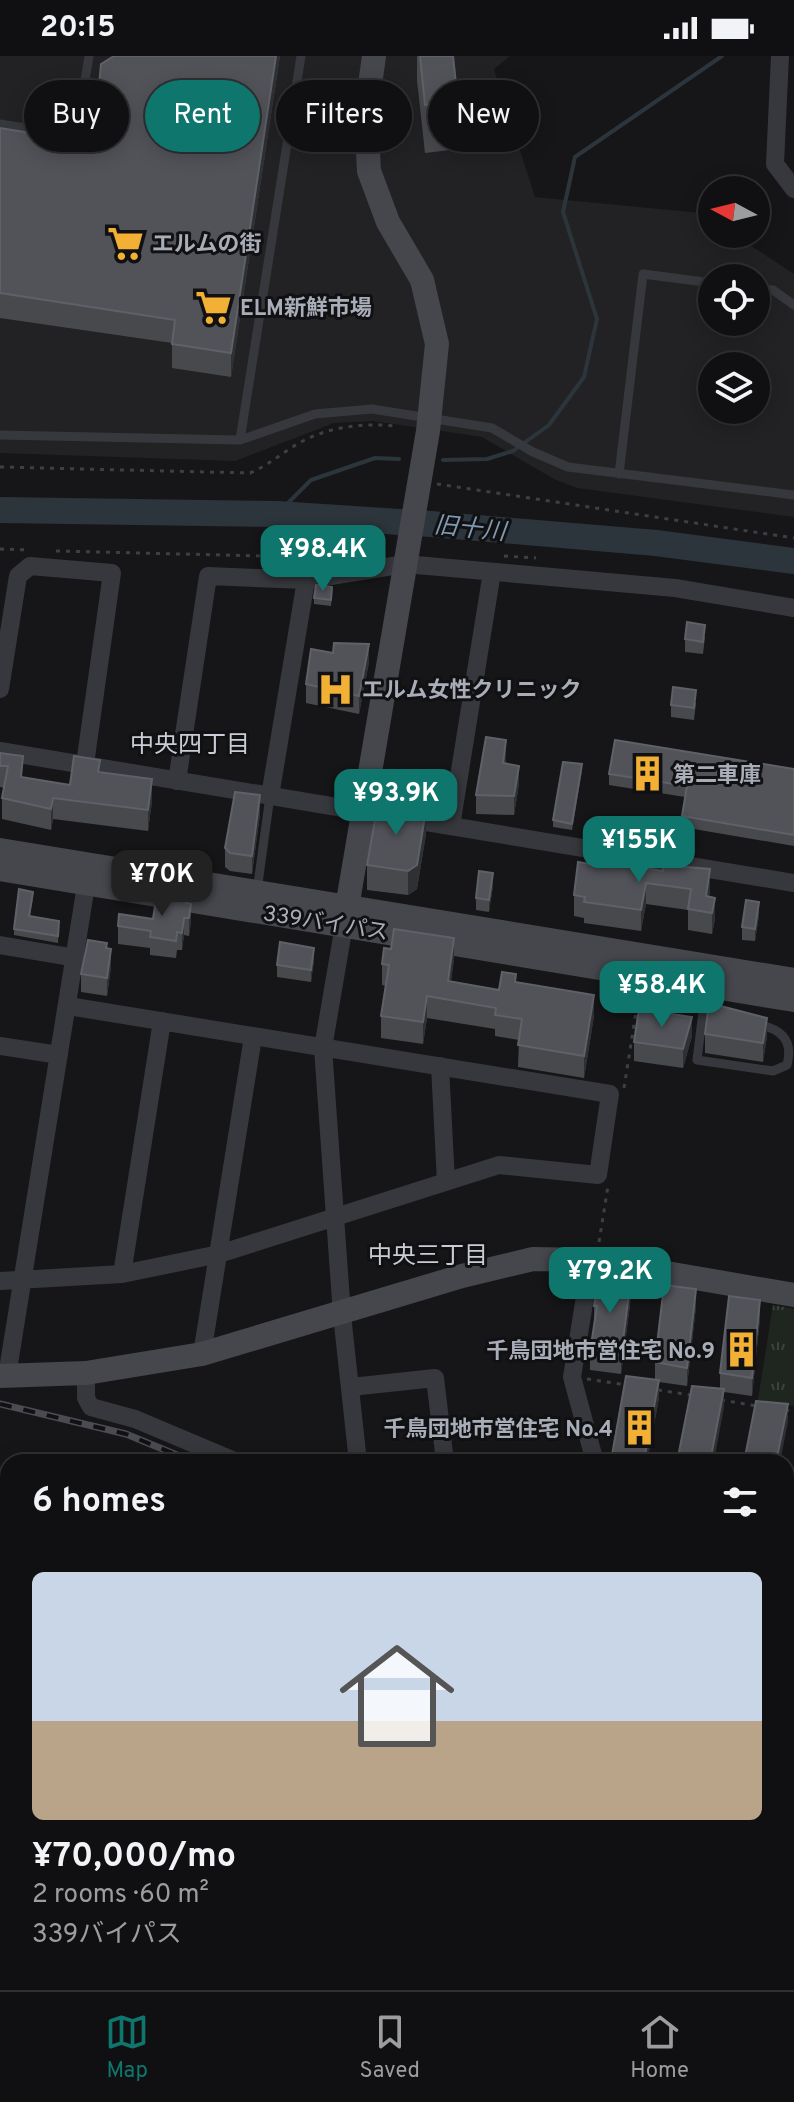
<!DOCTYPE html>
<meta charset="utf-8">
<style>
body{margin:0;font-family:Overpass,"Noto Sans JP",sans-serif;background:#19191b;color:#f1f3f6;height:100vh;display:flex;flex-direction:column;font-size:30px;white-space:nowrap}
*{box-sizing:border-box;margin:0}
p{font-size:26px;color:#9c9d9f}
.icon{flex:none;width:44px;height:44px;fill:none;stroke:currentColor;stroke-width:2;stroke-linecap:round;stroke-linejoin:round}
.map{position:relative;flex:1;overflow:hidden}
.side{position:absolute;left:0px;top:1398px;width:794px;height:536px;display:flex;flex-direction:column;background:#101012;border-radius:24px 24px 0 0;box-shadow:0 4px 20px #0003,0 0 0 2px #303032}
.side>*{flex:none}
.top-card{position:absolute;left:24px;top:24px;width:746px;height:72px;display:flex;gap:16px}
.needle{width:52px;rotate:277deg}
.buttons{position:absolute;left:698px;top:120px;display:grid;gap:16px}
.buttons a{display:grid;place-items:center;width:72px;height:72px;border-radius:50%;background:#101012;box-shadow:0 4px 20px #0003,0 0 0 2px #303032;font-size:40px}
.price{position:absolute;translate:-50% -68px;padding:0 18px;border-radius:16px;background:#0f766e;color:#fff;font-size:26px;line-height:52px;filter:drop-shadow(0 2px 4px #0008)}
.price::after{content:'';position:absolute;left:50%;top:48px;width:24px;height:18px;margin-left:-12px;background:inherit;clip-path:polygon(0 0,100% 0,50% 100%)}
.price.selected{background:#222;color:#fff}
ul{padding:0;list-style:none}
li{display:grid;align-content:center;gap:16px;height:424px;padding:0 32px}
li+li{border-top:2px solid #303032}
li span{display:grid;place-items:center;height:248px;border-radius:12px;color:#555}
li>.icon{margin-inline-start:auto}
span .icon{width:144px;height:144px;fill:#fffc;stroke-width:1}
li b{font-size:34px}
h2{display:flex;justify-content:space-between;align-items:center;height:96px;padding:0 32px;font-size:34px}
.pill{padding:0 28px;border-radius:36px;background:#101012;box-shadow:0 4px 20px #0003,0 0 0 2px #303032;font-size:28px;line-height:72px}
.pill.selected{background:#0f766e;color:#fff}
.status{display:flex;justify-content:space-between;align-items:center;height:56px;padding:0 40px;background:#101012;direction:ltr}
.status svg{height:22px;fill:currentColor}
.tab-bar{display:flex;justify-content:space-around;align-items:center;height:112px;border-top:2px solid #303032;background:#101012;font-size:22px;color:#9c9d9f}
.tab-bar a{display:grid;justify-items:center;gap:4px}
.tab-bar .selected{color:#0f766e}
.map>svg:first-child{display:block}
.built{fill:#222225;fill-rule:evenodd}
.grass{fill:url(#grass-tufts)}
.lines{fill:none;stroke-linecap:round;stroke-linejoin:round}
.stream{stroke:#2c353c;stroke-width:4}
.river{stroke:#2c353c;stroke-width:26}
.path{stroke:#3d3f44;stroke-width:3;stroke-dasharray:4 6;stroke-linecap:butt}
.lane{stroke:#37383d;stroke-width:9}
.street{stroke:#37383d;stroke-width:18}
.secondary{stroke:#45474d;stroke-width:24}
.highway{stroke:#63666e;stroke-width:32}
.rail-casing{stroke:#4a4c52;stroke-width:7}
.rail{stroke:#111113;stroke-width:4;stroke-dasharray:12;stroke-linecap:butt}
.wall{fill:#47494d}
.shaded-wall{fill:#2f3033}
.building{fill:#525359;stroke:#5f6168;stroke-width:2}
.labels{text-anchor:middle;stroke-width:6;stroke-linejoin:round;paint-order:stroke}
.poi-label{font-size:22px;font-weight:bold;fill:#a8adb8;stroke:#111113;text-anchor:start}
.street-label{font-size:22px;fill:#a8adb8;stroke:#111113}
.water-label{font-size:24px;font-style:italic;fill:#7f9bb3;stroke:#111113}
.neighbourhood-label{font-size:24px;fill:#c9ccd4;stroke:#111113}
</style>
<div class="status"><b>20:15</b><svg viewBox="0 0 49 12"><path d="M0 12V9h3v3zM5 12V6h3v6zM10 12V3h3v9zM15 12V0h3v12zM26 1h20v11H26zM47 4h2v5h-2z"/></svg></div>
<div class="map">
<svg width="794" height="1934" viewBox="0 0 794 1934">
<defs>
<pattern id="grass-tufts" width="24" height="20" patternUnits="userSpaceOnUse" patternTransform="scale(2)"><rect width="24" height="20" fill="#1e261f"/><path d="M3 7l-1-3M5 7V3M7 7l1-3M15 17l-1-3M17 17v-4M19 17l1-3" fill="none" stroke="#3c433d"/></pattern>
</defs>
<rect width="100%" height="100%" fill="#161618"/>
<path class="built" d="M0 0H510L494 13 535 141 701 157 712 164V178H733L794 218V461L577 432 554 423 482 381 373 365 334 367 235 405 0 397ZM712 222H756V266H712ZM712 310H756V354H712Z"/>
<path class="grass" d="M773 1249 794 1253V1350L758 1344Z"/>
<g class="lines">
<path class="stream" d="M443 404 487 403 513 395 549 369 584 321 597 263 563 156 575 101 722 0
M277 458 311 424 375 402 399 403"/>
<path class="river" d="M0 454 277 458 431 468 656 487 794 505"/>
<path class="path" d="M0 411 250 417C269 409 282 397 299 387 330 370 362 367 397 370
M437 428 794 482
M0 493 28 494
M56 495 306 501 309 507
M504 500 536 502
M624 1032 639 937
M599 1186 608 1130
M587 1323 627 1329
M658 1334 690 1339
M721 1344 757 1350
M785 1354 794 1355
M786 1565 794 1566"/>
<path class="lane" d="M0 68 76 80 89 0
M756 232 773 234 794 249
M0 379 240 384 315 358 372 353 492 372 533 396 568 411 794 439
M240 384 301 0
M619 418 643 218 712 227
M257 835 270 740
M706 931 697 1004 773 1015 787 1009C794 982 779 972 755 968
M247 1926V1934
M340 1926V1934"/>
<path class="street" d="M780 0 775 108 794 133
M0 633 18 520 30 510 112 517 85 708
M0 695 373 757
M177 725 208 520 306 524 405 508 675 532 794 552
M270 740 306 524
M402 762 794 827
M451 770 492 516
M344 869 323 992 342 1259 358 1406
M0 889 76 902
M0 990 59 999
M440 1010 446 1126
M591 1204 572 1321 595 1406
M122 1218 162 965
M0 1225 122 1218 219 1198 499 1109 598 1119 610 1038 68 950
M202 1298 253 981
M86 1317V1342L91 1351 135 1363 237 1406
M7 1320 88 817
M351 1331 435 1322 445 1406
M794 1459 791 1478H794
M786 1639 794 1635
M786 1660H794
M786 1695H794
M0 1818 8 1819
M761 1926 768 1934
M58 1934 59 1926
M512 1934V1926"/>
<path class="secondary" d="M0 794 794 924
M0 813 794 944
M344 869 428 375 437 288 422 224 388 166 369 115 366 58 374 0
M0 1320 86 1317 202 1298 462 1220 533 1203 591 1204 794 1239"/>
<path class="highway" d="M0 1532 8 1534
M786 1677H794
M0 1704H8
M550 1926 560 1934"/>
<defs>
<path id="rail" d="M0 1348 126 1378 194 1406
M713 1926 719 1934"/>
</defs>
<use href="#rail" class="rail-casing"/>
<use href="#rail" class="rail"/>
</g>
<path class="wall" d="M114 0H280L231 321 172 312V287L0 262V72L106 89 108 73H104L98 65V41Z
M417 0H453L458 46V93L425 97 417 24Z
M332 537 331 550 314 548V542Z
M705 581 703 598 685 596V583Z
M369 606 359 658 306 647V628Z
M696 647 694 664 671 661V649Z
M0 697 23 722 70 729 100 716 152 745 148 775 53 763 51 774 2 763V742L4 732 0 731Z
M506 702V708L519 728 514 759 476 758V739Z
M794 713V790L682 771V760L685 741 609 729V718Z
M582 714 572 774 553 771V764Z
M260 758 252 818 230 815 225 811V792Z
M426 778 417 833 408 839 367 834V809Z
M590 808 710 834 709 841 715 863 712 878 688 874V854L646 848 641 875 584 867V862L574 860V839Z
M493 830 489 856 476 854V842Z
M33 842 30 860 59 865 58 887 14 879V873Z
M187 848 191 865 189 880 184 879 182 894H177L176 902 150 899V892L118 888V870L153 863Z
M759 859 755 885 742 884V871Z
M107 892 111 911 107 940 81 936V918Z
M454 903 451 925 499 934 516 927 594 960 584 1022 518 1011 519 984 495 980V973L427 962 423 988 381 982V960L386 930 382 929V908Z
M314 904 311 926 277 921V909Z
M705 978 767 980 763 1006 705 997Z
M692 980 683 1012 634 1005V986Z
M631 1241 621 1318 590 1314V1296L594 1268V1250Z
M696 1251 687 1330 659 1326V1342L647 1406H612V1399L655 1323V1306Z
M760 1262 752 1340 724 1336V1351L720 1333V1317Z
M794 1519V1555H791V1536Z"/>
<path class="shaded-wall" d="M276 0H280L231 321V297Z
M369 588V606L359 658V640Z
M506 684V702L503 726V707Z
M582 708V714L572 774V768Z
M519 710V728L514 759V740Z
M152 723V745L148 775V754Z
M260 739V758L252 818V800Z
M53 742V763L51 774V753Z
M426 754V778L417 833 408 839V815Z
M710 813V834L707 856 706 840Z
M493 817V830L489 856V844Z
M646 827V848L641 875V854Z
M715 842V863L712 878V857Z
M759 846V859L755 885V873Z
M191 848V865L189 880V862Z
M184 862V879L182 894V877Z
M454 882V903L448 947V925Z
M314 892V904L311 926V914Z
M111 893V911L107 940V922Z
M594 939V960L584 1022V1000Z
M427 940V962L423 988V966Z
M692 961V980L683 1012V993Z
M767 962V980L763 1006V987Z
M631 1222V1241L621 1318V1300Z
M696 1233V1251L687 1330V1312Z
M760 1244V1262L752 1340V1322Z
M659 1324V1342L647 1406H644Z
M724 1333V1351L714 1406H710Z
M788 1348V1366L780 1406H776Z"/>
<path class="building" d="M114 0H276L231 297 172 288 175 264 0 237V72L106 89 113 50 104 48 98 41 101 8Z
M420 0H453L458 46 425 49Z
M316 529 332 531 331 544 314 542Z
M687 566 705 569 703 586 685 583Z
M334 587 369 588 359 640 306 628 311 593 333 597Z
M673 631 696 634 694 652 671 649Z
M486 681 506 684 503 707 519 710 514 740 476 739Z
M615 684 794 713V779L682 760 687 730 609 718Z
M0 697 23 700 21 721 70 729 74 700 100 704 98 716 152 723 148 754 53 742 51 753 2 742 8 710H0Z
M563 706 582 708 572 768 553 764Z
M235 736 260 739 252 800 230 797 225 792Z
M378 746 426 754 417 809 408 815 367 809Z
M591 803 663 815V809L710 813 706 840 715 842 712 857 688 853 691 833 646 827 641 854 584 846 585 841 574 839 578 806 590 808Z
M479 815 493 817 489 844 476 842Z
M19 833 33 836 29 860 59 865 58 880 14 873Z
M157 837 187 842 186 847 191 848 189 862H184L182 877 177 876 176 885 150 881 151 875 118 870 119 858 153 863Z
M746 844 759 846 755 873 742 871Z
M394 873 454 882 448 925 499 934 502 916 516 918 515 926 594 939 584 1000 518 989 522 963 495 959 496 952 427 940 423 966 381 960 389 909 382 908 384 892 391 893Z
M88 884 107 887 106 892 111 893 107 922 81 918Z
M280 886 314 892 311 914 277 909Z
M709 947 767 962 763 987 705 978Z
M639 953 692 961 683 993 634 986Z
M599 1218 631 1222 621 1300 590 1296 597 1250H594Z
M664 1229 696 1233 687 1312 655 1306Z
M729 1240 760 1244 752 1322 720 1317Z
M626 1320 659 1324 644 1404 612 1399Z
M692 1330 724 1333 710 1406H677Z
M756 1345 788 1348 776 1406H744Z
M794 1519V1537L791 1536Z
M268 1926H311V1934H269Z"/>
<defs>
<symbol id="supermarket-bare" viewBox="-9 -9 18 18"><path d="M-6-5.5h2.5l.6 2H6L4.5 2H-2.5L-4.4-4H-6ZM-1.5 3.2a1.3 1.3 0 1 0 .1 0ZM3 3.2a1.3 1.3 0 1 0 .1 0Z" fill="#f2b134" stroke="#111113" stroke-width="2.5" paint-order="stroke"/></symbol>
<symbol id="hospital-bare" viewBox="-9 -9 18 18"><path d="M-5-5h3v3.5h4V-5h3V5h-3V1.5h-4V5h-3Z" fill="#f2b134" stroke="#111113" stroke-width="2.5" paint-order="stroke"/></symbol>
<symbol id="building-bare" viewBox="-9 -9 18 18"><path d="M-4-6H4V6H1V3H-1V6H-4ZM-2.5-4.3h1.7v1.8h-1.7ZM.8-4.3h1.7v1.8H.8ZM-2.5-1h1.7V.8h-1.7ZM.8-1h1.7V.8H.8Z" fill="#f2b134" stroke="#111113" stroke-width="2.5" paint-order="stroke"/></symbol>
</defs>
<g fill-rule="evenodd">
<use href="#supermarket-bare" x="100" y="162" width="51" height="51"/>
<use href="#supermarket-bare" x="188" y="226" width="51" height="51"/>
<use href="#hospital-bare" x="310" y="608" width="51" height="51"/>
<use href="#building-bare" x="622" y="692" width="51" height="51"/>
<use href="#building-bare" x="716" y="1268" width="51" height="51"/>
<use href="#building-bare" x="614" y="1346" width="51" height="51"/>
</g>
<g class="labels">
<g class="poi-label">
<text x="152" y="195">エルムの街</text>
<text x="240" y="259">ELM新鮮市場</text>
<text x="362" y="641">エルム女性クリニック</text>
<text x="673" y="726">第二車庫</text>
<text x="715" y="1302" text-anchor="end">千鳥団地市営住宅 No.9</text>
<text x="613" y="1380" text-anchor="end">千鳥団地市営住宅 No.4</text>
</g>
<g class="street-label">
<text transform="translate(326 866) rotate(9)" y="8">339バイパス</text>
</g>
<g class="water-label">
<text transform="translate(470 472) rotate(6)" y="8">旧十川</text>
</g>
<g class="neighbourhood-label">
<text x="190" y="696">中央四丁目</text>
<text x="428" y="1207">中央三丁目</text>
</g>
</g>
</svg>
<div class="buttons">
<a><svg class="needle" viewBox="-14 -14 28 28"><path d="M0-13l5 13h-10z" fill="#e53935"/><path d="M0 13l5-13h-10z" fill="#9c9d9f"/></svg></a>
<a><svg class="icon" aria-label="locate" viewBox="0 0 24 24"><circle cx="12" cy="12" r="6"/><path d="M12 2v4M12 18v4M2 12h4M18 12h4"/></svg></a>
<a><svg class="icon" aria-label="layers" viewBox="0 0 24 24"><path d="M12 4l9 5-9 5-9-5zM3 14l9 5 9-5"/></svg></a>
</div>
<b class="price" style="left:323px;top:537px">¥98.4K</b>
<b class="price" style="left:396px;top:781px">¥93.9K</b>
<b class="price" style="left:639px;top:828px">¥155K</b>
<b class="price selected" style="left:162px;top:862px">¥70K</b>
<b class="price" style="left:662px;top:973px">¥58.4K</b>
<b class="price" style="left:610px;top:1259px">¥79.2K</b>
<div class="top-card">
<a class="pill">Buy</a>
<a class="pill selected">Rent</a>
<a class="pill">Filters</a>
<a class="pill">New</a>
</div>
<section class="side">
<h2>6 homes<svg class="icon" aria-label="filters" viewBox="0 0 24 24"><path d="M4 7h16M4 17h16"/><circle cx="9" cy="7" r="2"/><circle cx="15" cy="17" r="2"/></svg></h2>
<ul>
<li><span style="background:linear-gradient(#c9d6e8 60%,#b9a48a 0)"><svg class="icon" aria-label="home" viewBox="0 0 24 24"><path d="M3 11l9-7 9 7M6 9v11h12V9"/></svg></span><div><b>¥70,000/mo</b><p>2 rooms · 60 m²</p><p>339バイパス</p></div></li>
</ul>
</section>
</div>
<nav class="tab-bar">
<a class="selected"><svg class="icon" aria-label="map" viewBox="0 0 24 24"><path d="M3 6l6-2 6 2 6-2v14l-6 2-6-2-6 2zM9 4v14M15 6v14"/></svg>Map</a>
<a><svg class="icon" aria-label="saved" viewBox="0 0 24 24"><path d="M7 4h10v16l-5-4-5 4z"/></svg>Saved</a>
<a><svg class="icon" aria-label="home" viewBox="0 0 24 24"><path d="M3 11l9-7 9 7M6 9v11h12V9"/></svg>Home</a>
</nav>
